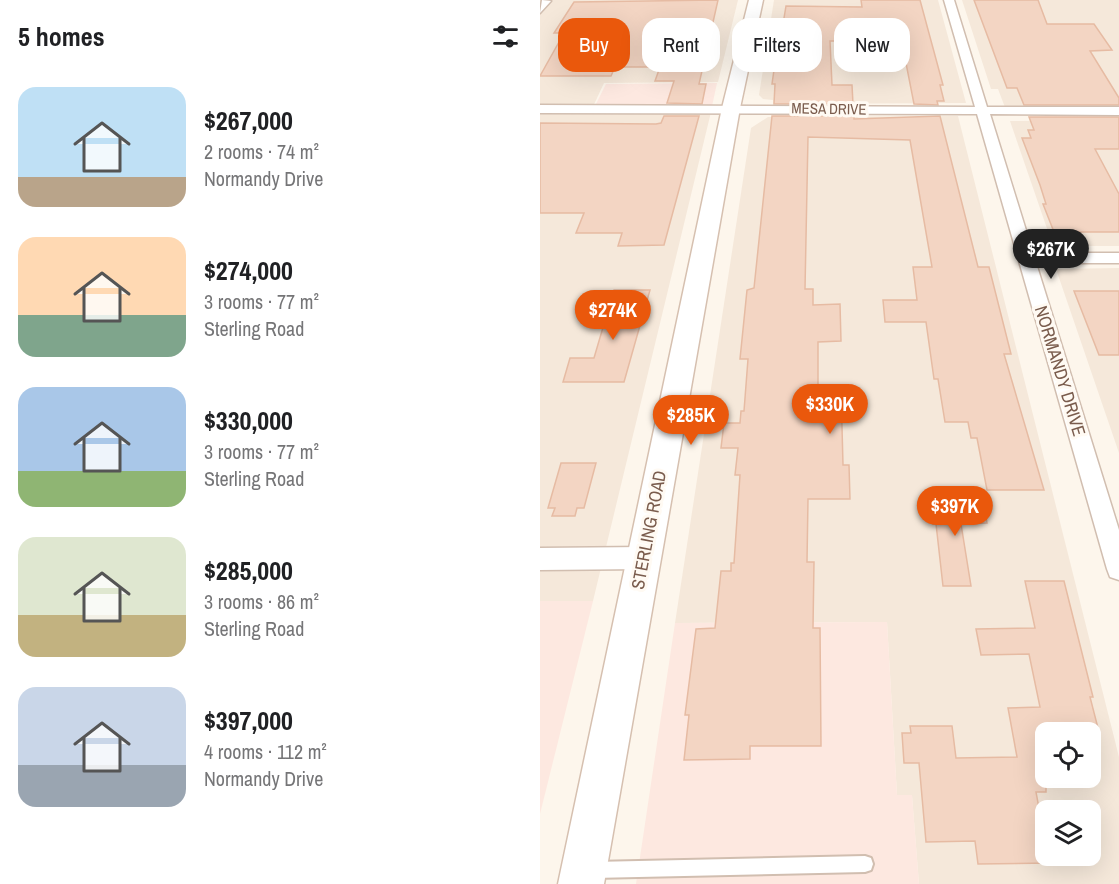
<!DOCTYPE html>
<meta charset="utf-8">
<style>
body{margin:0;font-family:"Archivo Narrow",sans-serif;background:#f6f6f6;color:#202124;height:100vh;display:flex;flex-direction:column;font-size:22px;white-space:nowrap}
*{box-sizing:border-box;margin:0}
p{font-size:20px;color:#757577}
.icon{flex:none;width:33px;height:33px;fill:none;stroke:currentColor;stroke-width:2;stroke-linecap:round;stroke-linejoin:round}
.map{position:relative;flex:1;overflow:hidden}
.details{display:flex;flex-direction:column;background:#fff;width:540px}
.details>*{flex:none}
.guide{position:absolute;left:18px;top:18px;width:471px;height:54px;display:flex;gap:12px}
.fabs{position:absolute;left:495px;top:722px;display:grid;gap:12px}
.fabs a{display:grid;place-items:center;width:66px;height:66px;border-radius:12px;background:#fff;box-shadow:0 6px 24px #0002;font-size:30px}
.price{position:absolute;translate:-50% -51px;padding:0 14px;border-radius:21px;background:#ea580c;color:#fff;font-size:20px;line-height:39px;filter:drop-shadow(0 2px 3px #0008)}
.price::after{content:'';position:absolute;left:50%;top:36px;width:18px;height:14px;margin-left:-9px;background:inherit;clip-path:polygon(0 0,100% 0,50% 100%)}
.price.active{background:#222;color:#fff}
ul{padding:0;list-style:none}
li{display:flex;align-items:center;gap:18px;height:150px;padding:0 18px}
li span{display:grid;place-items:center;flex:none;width:168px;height:120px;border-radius:18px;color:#555}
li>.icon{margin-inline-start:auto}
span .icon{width:72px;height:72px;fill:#fffc;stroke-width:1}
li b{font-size:26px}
h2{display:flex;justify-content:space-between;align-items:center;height:72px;padding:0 18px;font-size:26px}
.pill{padding:0 21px;border-radius:18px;background:#fff;box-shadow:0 6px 24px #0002;font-size:21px;line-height:54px}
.pill.active{background:#ea580c;color:#fff}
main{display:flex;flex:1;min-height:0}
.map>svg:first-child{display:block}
.residential{fill:#f5e8da;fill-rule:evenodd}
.commercial{fill:#fde8e0}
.building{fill:#f3d5c3;stroke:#e6bba3;stroke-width:1.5}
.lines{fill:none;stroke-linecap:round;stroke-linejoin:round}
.lane-casing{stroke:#d1beb0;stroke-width:4}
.street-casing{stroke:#d1beb0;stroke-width:3}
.secondary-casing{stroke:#d6c0b0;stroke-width:3}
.lane{fill:#fff;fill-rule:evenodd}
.street{fill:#fff;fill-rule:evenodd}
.secondary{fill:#fff;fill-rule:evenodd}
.labels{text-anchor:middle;stroke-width:6;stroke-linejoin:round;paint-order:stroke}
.far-street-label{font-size:15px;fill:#7a5c4d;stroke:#fffaf3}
.street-label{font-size:18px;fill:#7a5c4d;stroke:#fffaf3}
</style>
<main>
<section class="details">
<h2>5 homes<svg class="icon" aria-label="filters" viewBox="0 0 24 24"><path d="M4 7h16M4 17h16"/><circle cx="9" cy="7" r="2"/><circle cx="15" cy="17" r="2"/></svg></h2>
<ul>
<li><span style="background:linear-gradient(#bfe0f5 75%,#b9a48a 0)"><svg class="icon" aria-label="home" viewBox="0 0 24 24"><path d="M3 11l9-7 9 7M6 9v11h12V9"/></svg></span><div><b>$267,000</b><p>2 rooms · 74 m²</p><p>Normandy Drive</p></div></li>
<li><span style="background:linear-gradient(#ffd9b3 65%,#7fa58c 0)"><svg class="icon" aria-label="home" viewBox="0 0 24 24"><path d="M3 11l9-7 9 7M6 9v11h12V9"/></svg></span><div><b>$274,000</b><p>3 rooms · 77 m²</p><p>Sterling Road</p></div></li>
<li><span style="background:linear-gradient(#a9c7e8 70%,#8fb573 0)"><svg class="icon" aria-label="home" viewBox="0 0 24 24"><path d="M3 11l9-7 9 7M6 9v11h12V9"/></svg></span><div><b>$330,000</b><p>3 rooms · 77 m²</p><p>Sterling Road</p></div></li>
<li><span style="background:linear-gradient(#dfe7d0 65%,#c2b280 0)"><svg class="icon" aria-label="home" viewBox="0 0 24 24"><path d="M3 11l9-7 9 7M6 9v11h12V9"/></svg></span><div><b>$285,000</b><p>3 rooms · 86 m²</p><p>Sterling Road</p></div></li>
<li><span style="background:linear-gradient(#c9d6e8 65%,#9aa5b1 0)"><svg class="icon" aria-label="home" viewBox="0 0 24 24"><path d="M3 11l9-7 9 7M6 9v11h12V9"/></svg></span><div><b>$397,000</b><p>4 rooms · 112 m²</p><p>Normandy Drive</p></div></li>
</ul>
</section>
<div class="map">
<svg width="579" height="884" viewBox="0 0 579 884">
<rect width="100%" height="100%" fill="#fdf6ec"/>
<path class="residential" d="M0 0H198L178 82 64 83 50 113 171 112 53 601H0Z
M234 0H398L426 103 233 104V100L223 99 219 95Z
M422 0H579V109L466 110 458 89H451Z
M418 116 579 757V884H379L372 796 357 795 347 622 135 623 211 128 228 117ZM506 732H550V777H506ZM506 810H550V855H506Z
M579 120V246H513L470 121Z
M579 268V453L516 269Z"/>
<path class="commercial" d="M177 83 171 111 52 112 66 84Z
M0 601H53L0 814Z
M347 622 357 795H372L379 884H96L135 623Z"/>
<path class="building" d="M178 0 159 84H166L162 104 127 103 134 81H115L120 67H75L71 76H0L24 33H14L34 2Z
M321 0H380L403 85H400L404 101H397L398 105 374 104 365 58H343L340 41H290L292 85H312L313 104H234L235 84H232L237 49 231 47 234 24H243L246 6 322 7Z
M434 0H498L507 24H554L572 50 550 51 579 98V105H484L477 88H467Z
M124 116H159L124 245 78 246 82 233H36L44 213H0V123L116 124 121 123Z
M232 116H314V119L400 116 438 267H449L471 354H464L504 490H447L437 438H431L428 422H405L398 379H394L386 322H345L343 300H377L373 267H392L370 140 268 137 265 289H273V305L300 304 301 341 278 342V389H301L303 465H309L310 499H268L267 562H274L273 628H280L281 746H210V759L144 760 149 715H145L156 629 175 628 181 571H191V563H194L200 475H195L198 448H181L184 423H200L201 411H204L208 359H200L207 290 214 288Z
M489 117H579V149H555L579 194V232H514L503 204H506L500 185 482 138H491L488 130H494Z
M74 290H110L84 382H23L30 358H54Z
M534 291H579V355H559Z
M21 463H56L44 508H37L35 516H12L15 508H8Z
M443 500 447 523 421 524 431 586H403L396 524H393L389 501Z
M485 581H524L553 697H550L559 732H506V792H496L509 863 438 864 435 841 386 842 379 763H364L362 733H371L370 726H412L416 758 477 757 468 708 500 707 489 654 441 655 436 629 495 628Z"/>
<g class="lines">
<defs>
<path id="lane" d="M325 856 331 858 333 864 331 870 325 872 53 878 47 876 45 870 47 864 53 862Z"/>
<path id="street" d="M2 0 11 1 0 13Z
M404 0H414L447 107H579V115L450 114 493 253H579V263H496L579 530V580L570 577 567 569 437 114 0 113V105L435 107Z
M104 547 112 550 116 558 112 566 104 569 0 570V548Z"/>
<path id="secondary" d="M209 0H223L200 108 64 884H18L182 108Z"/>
</defs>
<use href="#lane" class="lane-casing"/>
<use href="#street" class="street-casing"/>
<use href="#secondary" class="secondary-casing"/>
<use href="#lane" class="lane"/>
<use href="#street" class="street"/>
<use href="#secondary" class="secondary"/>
</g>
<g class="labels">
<g class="far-street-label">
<text transform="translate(289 109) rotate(1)" y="5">MESA DRIVE</text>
</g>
<g class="street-label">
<text transform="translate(520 371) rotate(73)" y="6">NORMANDY DRIVE</text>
<text transform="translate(109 530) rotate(-79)" y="6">STERLING ROAD</text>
</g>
</g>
</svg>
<div class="fabs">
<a><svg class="icon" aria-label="locate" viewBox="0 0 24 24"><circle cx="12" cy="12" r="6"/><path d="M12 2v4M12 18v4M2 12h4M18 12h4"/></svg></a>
<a><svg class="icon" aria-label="layers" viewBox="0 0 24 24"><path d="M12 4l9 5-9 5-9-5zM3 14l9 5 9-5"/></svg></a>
</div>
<b class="price active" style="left:511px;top:280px">$267K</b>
<b class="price" style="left:73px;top:341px">$274K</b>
<b class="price" style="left:290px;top:435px">$330K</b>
<b class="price" style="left:151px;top:446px">$285K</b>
<b class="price" style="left:415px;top:537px">$397K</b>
<div class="guide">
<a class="pill active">Buy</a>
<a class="pill">Rent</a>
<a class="pill">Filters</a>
<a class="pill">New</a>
</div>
</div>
</main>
